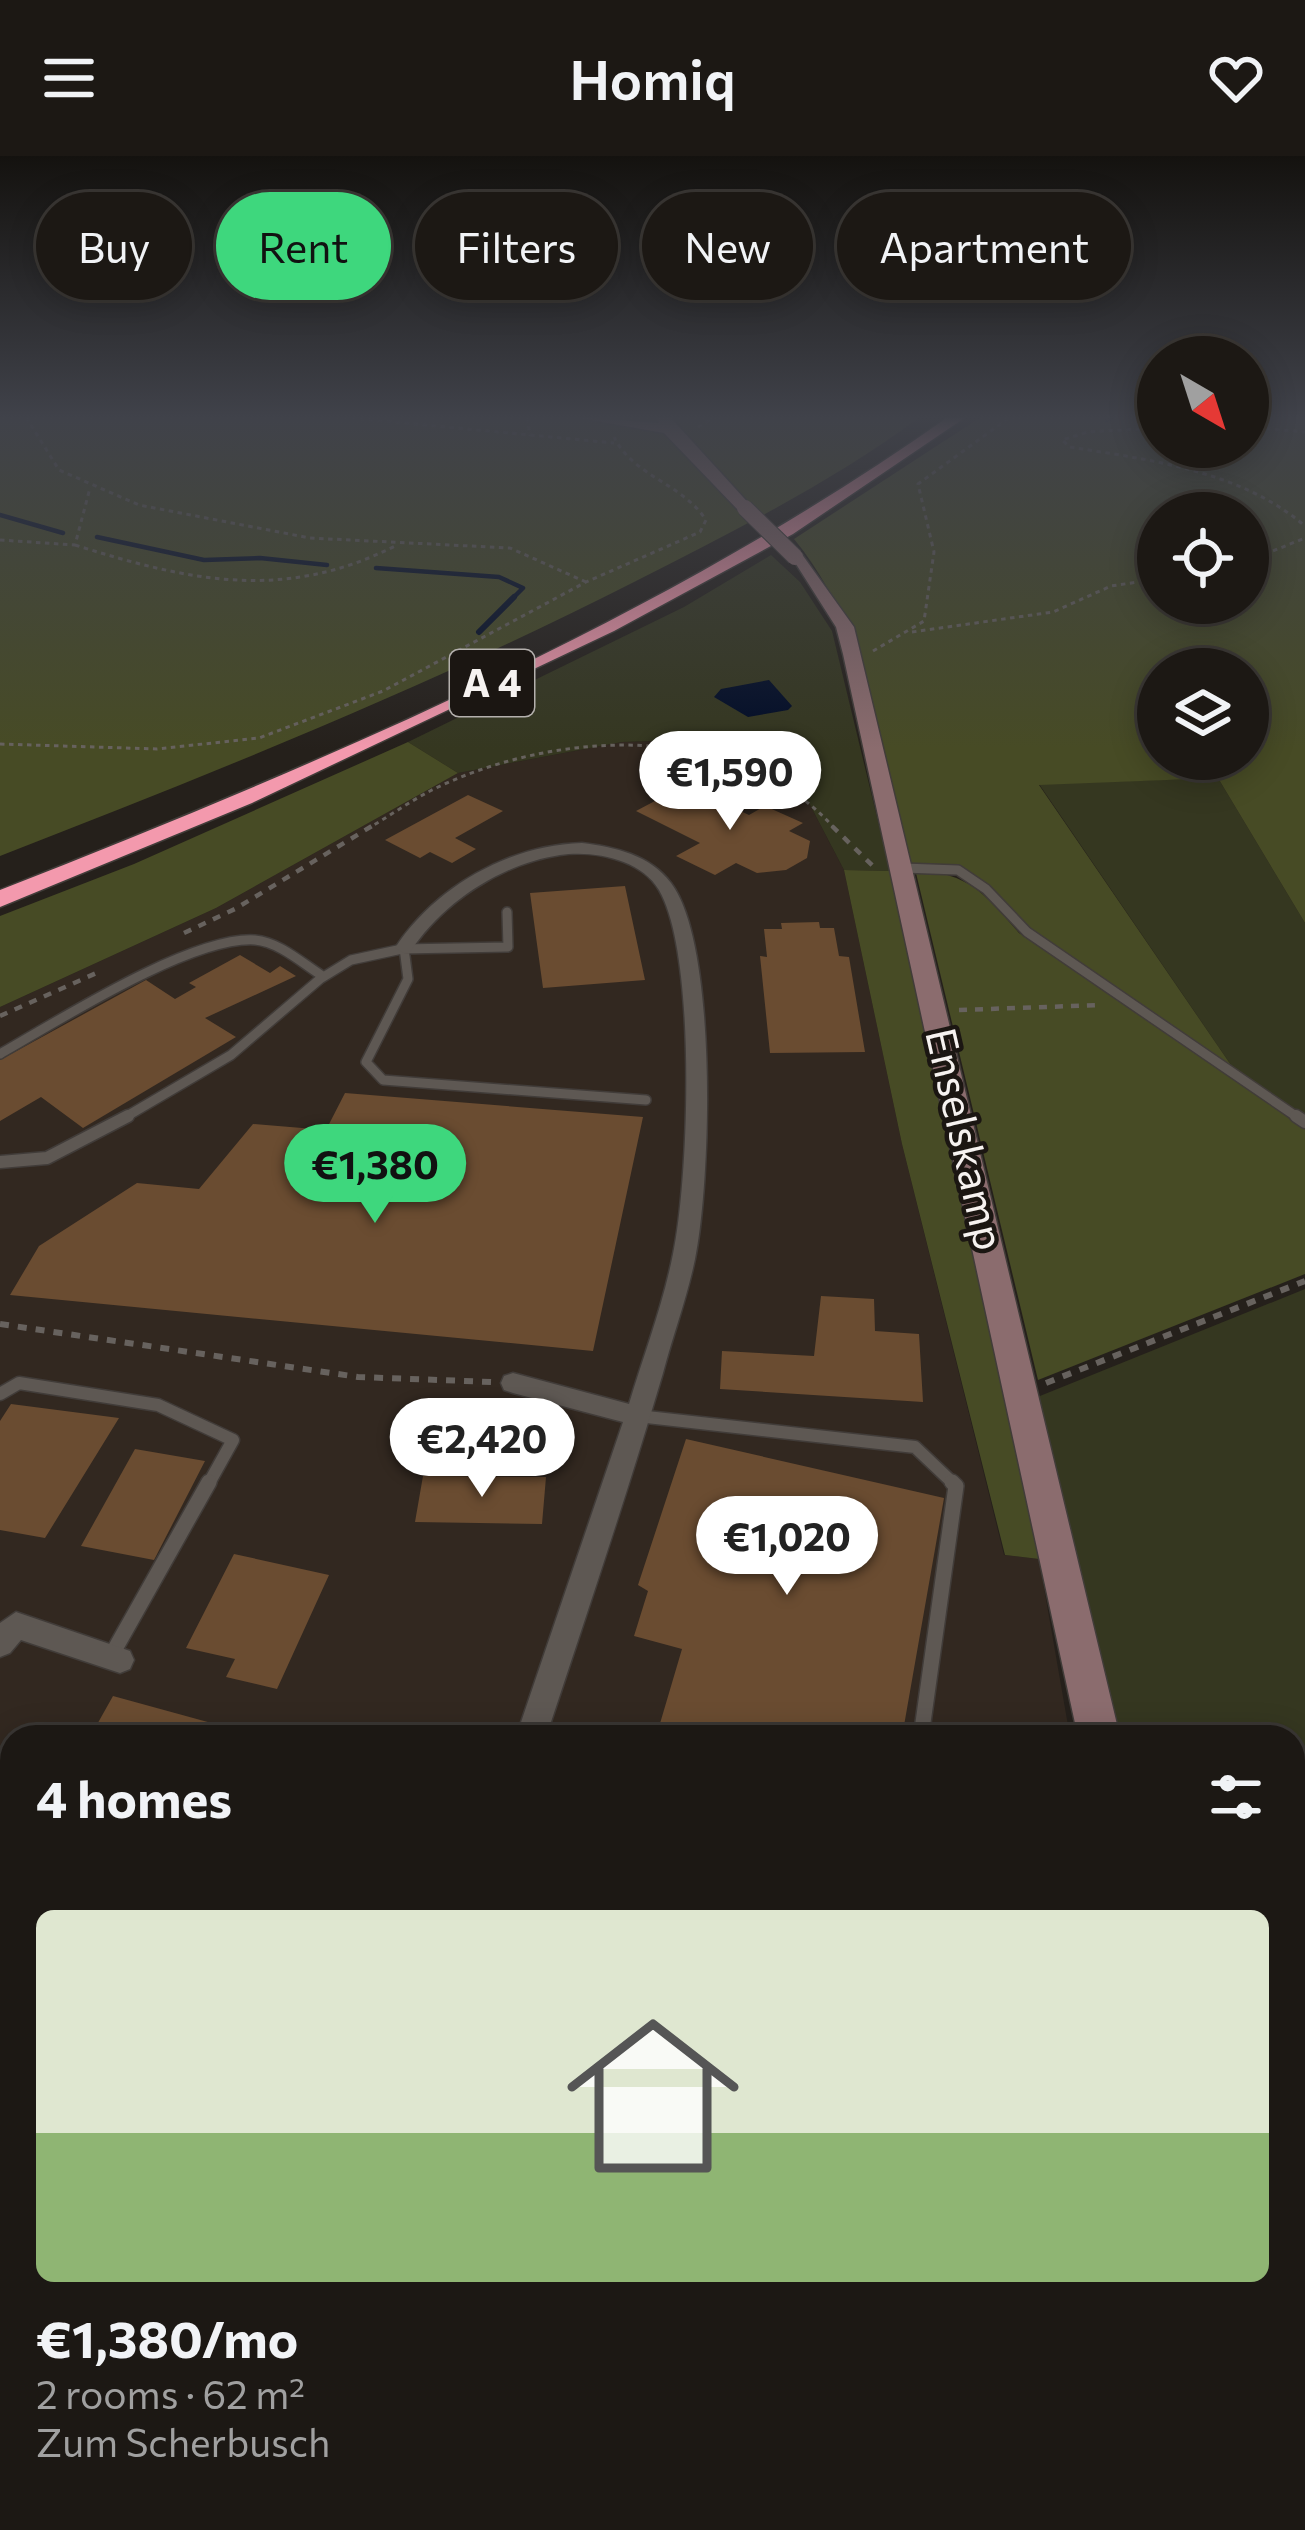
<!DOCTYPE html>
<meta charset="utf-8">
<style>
body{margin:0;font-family:Commissioner,sans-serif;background:#25211d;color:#f1f3f6;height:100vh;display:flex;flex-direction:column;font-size:45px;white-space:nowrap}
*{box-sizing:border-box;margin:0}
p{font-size:39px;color:#a0a0a0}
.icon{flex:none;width:66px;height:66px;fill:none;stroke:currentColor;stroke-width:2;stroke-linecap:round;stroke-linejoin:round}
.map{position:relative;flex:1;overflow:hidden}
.side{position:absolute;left:0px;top:1569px;width:1305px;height:807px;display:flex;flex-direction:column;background:#1c1814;border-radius:36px 36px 0 0;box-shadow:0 6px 30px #0003,0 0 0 3px #3a3734}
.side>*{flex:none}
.banner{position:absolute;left:36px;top:36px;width:1233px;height:108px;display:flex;gap:24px}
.needle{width:78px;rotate:141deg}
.fabs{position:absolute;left:1137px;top:180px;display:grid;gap:24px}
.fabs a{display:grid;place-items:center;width:132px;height:132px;border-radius:50%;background:#1c1814;box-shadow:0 6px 30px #0003,0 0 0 3px #3a3734;font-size:60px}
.price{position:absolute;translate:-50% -102px;padding:0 27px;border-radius:42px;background:#fff;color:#222;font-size:39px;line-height:78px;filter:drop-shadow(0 3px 6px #0008)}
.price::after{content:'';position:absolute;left:50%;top:72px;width:36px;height:27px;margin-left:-18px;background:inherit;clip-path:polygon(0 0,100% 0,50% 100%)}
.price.current{background:#3ed77d;color:#111}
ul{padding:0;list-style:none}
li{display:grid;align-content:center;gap:24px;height:636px;padding:0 36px}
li+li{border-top:3px solid #3a3734}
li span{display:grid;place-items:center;height:372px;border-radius:18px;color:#555}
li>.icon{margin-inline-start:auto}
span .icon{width:216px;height:216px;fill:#fffc;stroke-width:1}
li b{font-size:51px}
h2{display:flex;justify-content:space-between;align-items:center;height:144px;padding:0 36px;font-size:51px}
.chip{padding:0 42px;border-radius:54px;background:#1c1814;box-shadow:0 6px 30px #0003,0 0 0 3px #3a3734;font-size:42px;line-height:108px}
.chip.current{background:#3ed77d;color:#111}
header{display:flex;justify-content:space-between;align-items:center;height:156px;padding:0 36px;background:#1c1814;font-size:54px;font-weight:600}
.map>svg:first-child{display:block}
.built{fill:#322820}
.green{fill:#353720}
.forest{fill:#474b25;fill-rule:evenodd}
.water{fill:#020d27}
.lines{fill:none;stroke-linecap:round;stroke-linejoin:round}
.stream-far1{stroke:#020d27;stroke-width:4.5}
.stream{stroke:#020d27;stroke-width:6}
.building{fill:#6a4c31}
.lane-far2-casing{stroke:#413c39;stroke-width:12}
.lane-far1-casing{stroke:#413c39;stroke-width:15}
.lane-casing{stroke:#413c39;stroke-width:18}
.street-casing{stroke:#413c39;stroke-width:3}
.secondary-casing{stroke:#413c39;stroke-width:3}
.highway-casing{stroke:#413c39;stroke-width:3}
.path-far2{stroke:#67625e;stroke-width:3;stroke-dasharray:4.5 4.5;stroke-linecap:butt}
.path-far1{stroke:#67625e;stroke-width:4.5;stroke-dasharray:8 8;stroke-linecap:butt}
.path{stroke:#67625e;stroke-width:6;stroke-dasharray:9 9;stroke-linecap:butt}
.lane-far2{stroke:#5e5853;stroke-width:9}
.lane-far1{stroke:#5e5853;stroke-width:12}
.lane{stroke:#5e5853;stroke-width:15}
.street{fill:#5e5853;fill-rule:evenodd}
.secondary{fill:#8b6c6e;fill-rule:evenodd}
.highway{fill:#f399ad;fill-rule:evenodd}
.secondary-bridge-casing{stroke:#413c39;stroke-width:18;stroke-linecap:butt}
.secondary-bridge{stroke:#8b6c6e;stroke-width:16}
.labels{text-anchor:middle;stroke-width:9;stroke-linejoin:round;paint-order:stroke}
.shield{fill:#1b1612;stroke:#b4b0ad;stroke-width:3}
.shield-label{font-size:39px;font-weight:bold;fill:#f6f2f0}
.street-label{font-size:42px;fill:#f6f2f0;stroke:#1b1612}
</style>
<header><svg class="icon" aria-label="menu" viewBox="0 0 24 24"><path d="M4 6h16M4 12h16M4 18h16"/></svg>Homiq<svg class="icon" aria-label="heart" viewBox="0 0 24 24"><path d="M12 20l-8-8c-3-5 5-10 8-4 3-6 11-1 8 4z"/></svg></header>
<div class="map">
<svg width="1305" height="2374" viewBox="0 0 1305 2374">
<rect width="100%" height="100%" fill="#25201b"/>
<path class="built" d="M682 584 797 624 844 714 902 988 1004 1399 1039 1403 1070 1581H12V2364H1187L1185 2374H0V851L216 752 458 617 622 586Z"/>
<path class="green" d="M771 399 800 426 832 475 890 715 844 714 797 624 682 584 622 586 458 617 408 586 684 451Z
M1218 622 1305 767V962L1233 912 1039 628Z
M1305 1133V1920L1293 1919V1581H1114L1035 1242Z"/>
<path class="forest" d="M0 261H920C832 326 733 376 636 425 430 530 216 616 0 700Z
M981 261H1158V291H1248V261H1305V767L1218 622 1039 629 1233 912 1033 775 962 712 910 707C882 598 868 472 794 383ZM1158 357H1248V447H1158ZM1158 513H1248V603H1158Z
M408 586 458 617 216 752 0 851V760L134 708Z
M915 713C971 719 983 736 1019 777L1305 971V1118L1038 1224Z
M844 714 890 715 1039 1403 1005 1399 902 988Z"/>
<path class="water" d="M769 524 792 550 788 554 748 561 714 541 721 533Z"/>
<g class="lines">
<path class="stream-far1" d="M1107 264 1113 261
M0 359 63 377
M97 381 204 404 260 402 327 409
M376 412 499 421 523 432 511 444"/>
<path class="stream" d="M479 476 514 441"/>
</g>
<path class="building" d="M685 629 749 659 765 650 803 667 789 675 810 685 807 702 786 714 757 717 736 707 715 719 676 700 700 687 636 655Z
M468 639 503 655 455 682 476 693 452 707 430 696 420 702 385 684Z
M625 730 645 824 543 832 530 737Z
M819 766 820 772H834L839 800 849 801 865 896 770 897 760 800 767 801 764 773H782L781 767Z
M240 799 270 817 280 810 296 820 205 862 236 881 83 972 41 941 0 965V904L146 824 175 843 196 831 189 827Z
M345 937 643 961 593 1195 10 1139 39 1090 137 1027 199 1033 253 968 326 974Z
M821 1140 874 1143 875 1175 919 1178 923 1246 720 1233 722 1195 814 1200Z
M11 1248 119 1262 45 1382 0 1374V1265Z
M686 1283 944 1342 902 1581H656L682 1493 634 1480 648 1435 638 1429Z
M135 1293 205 1305 154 1404 81 1390Z
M423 1320 546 1321 542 1368 415 1366Z
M234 1398 329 1419 277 1533 226 1521 235 1503 186 1492Z
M113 1540 259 1580V1581H90Z
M0 1889 12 1892V2171L0 2167Z
M938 2364H1043L1045 2374H940Z"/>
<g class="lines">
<defs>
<path id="lane-far2" d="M903 712 958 714 986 733 1027 776 1300 963
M404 792 408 823 366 906 383 924 646 944
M0 898C58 865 191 780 255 784 279 786 302 807 321 819
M122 963 231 899 320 823 351 804 402 793 508 791 507 756"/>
<path id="lane-far1" d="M1296 960 1305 966
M0 1006 47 1002 128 960
M0 1238 19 1227 158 1249 233 1284 208 1329
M638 1260 915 1291 955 1329"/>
<path id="lane" d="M111 1500 209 1326
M921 1581 956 1330 952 1326"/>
<path id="street" d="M582 687C615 691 650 699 671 727 718 789 711 1026 695 1103 687 1142 673 1179 663 1217 627 1339 586 1460 546 1581H516L623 1266 513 1237 504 1234 501 1227 504 1220 513 1217 629 1248C644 1198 663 1149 673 1098 689 1023 697 799 659 734 641 703 593 694 560 699 501 708 443 746 410 796L404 797 395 792C435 731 509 689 582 687Z
M16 1456 130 1495 134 1504 130 1513 120 1517 21 1484 10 1497 0 1501V1467Z
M247 2364H289L286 2374H244Z"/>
<path id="secondary" d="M574 261 659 267 656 261H670L753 352 739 355 664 277Z
M789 397H801L854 471 1120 1581H1078L843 498 836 471Z
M1293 2338 1305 2343V2374H1260L1257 2364H1293Z
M1192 2364H1250L1249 2374H1191Z"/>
<path id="highway" d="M948 261H966L793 378 614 475 252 647 0 751V734C323 607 664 462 948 261Z"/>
</defs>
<use href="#lane-far2" class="lane-far2-casing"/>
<use href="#lane-far1" class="lane-far1-casing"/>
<use href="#lane" class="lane-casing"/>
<use href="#street" class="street-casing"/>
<use href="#secondary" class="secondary-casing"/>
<use href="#highway" class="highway-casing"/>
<path class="path-far2" d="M26 261 59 314 139 349 310 382 510 392 586 426
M342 261 614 287
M527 261 530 280
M698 271 715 261
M1248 271 1305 276
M1158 272 1088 276 1062 284 1070 291C1151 304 1241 315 1305 370
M0 384 75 389 90 332
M75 389C189 425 284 446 395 390
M1248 405 1305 382
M912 476 1053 456 1111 430 1158 423
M873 495 924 465 934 396 918 328 1010 261
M0 588 157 593 259 582 383 535 586 426 700 376 706 364C682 327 634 321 614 281
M367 673C388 661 409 646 430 635 553 573 739 563 835 673"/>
<path class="path-far1" d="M832 670 875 712
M184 777 235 753 372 670
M959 854 1102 849
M0 860 101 815"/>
<path class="path" d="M0 1168 358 1221 492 1226
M1046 1227 1305 1125"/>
<use href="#lane-far2" class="lane-far2"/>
<use href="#lane-far1" class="lane-far1"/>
<use href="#lane" class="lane"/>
<use href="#street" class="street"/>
<use href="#secondary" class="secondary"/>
<use href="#highway" class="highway"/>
<defs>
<path id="secondary-bridge" d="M745 352 795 401"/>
</defs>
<use href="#secondary-bridge" class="secondary-bridge-casing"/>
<use href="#secondary-bridge" class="secondary-bridge"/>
</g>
<linearGradient id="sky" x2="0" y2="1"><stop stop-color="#14120f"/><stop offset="0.44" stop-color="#40424a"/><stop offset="1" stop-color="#40424a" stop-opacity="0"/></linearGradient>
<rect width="1305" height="594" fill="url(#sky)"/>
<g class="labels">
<rect class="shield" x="450" y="494" width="84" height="66" rx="9"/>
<g class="shield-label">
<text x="492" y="541">A 4</text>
</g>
<g class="street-label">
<text transform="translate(965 983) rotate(77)" y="15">Enselskamp</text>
</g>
</g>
</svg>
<div class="fabs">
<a><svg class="needle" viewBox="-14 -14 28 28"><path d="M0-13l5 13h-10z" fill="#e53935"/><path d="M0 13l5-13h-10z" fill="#a0a0a0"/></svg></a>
<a><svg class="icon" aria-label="locate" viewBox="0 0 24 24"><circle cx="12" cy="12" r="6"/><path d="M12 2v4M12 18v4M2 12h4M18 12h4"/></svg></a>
<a><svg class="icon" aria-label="layers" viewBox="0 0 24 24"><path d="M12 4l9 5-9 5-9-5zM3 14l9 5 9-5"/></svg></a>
</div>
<b class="price" style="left:730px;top:677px">€1,590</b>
<b class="price current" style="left:375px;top:1070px">€1,380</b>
<b class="price" style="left:482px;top:1344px">€2,420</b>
<b class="price" style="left:787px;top:1442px">€1,020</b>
<div class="banner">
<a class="chip">Buy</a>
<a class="chip current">Rent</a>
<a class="chip">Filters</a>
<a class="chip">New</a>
<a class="chip">Apartment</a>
</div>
<section class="side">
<h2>4 homes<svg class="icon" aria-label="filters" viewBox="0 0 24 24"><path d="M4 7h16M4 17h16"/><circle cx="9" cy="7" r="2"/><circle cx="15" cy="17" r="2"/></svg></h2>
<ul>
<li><span style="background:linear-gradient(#dfe7d0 60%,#8fb573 0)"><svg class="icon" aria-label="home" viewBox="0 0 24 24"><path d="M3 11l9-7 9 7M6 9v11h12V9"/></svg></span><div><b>€1,380/mo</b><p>2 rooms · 62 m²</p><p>Zum Scherbusch</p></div></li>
</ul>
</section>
</div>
